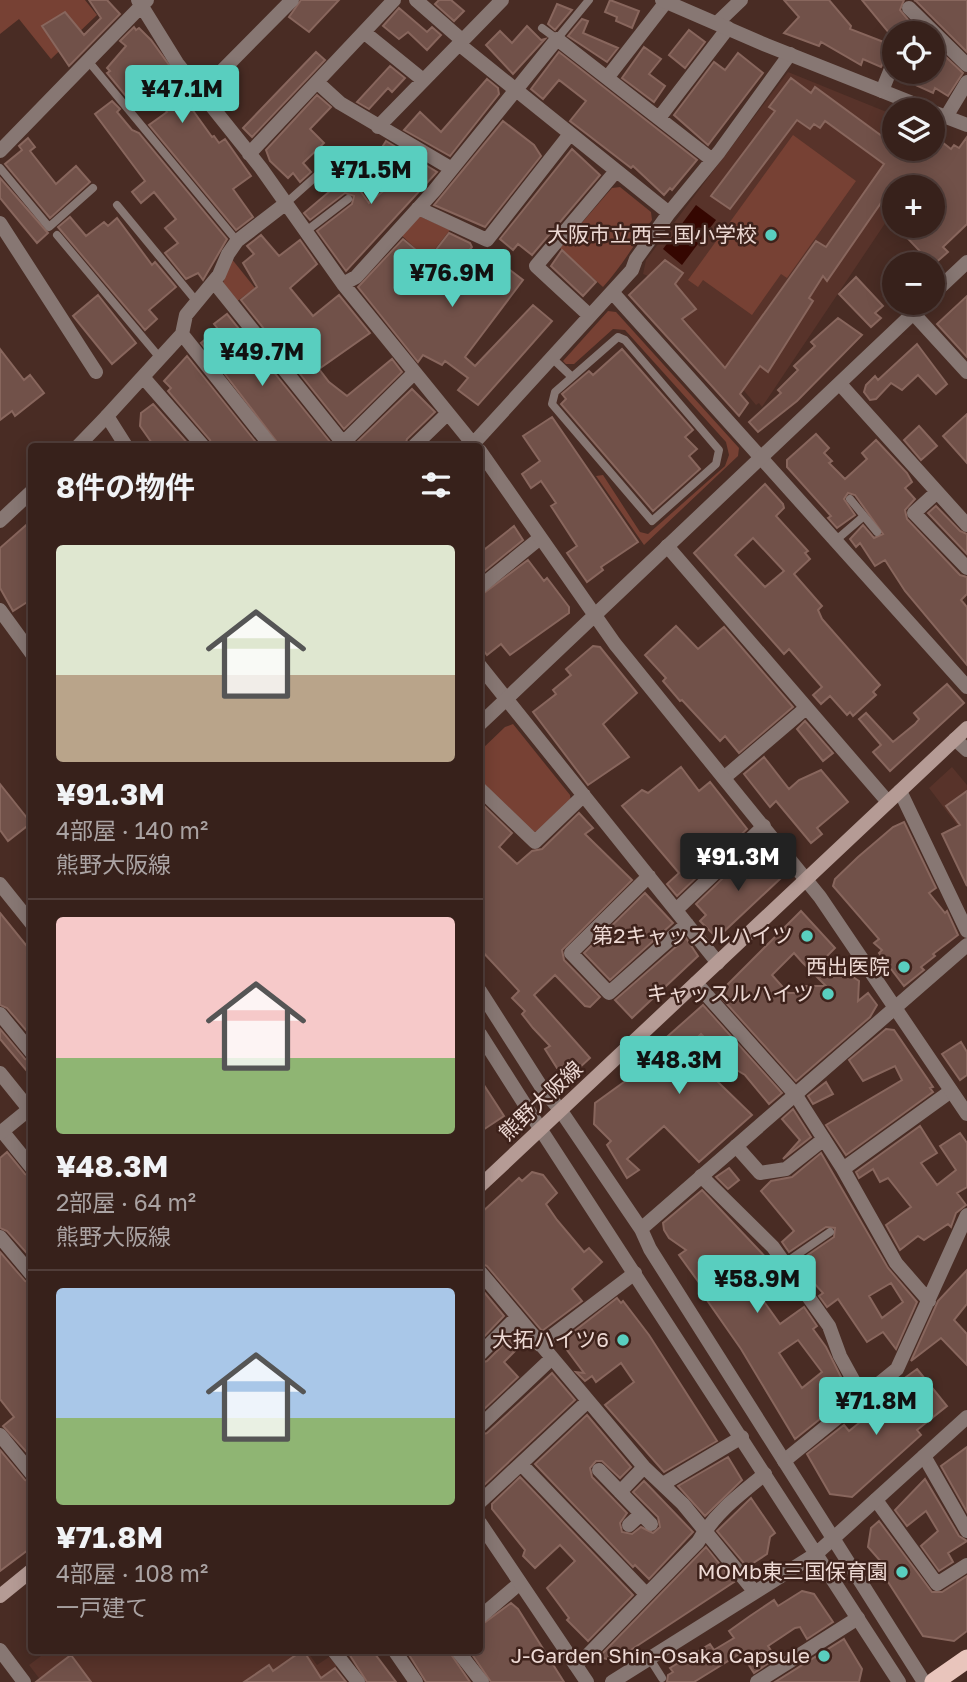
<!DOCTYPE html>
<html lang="ja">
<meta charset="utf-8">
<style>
body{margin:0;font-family:"Golos Text","Noto Sans JP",sans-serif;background:#3e2924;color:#f1f3f6;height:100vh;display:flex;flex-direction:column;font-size:26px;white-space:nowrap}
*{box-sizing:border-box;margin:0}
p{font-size:23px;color:#aaa3a3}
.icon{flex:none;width:38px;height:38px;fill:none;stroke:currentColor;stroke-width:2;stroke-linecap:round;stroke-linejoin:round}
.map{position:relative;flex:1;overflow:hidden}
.details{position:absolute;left:28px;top:443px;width:455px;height:1211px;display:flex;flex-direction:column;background:#37211b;border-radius:7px;box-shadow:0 4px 18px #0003,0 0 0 2px #513e3a}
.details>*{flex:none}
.buttons{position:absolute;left:882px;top:21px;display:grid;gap:14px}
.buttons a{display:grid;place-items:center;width:63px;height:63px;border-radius:50%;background:#37211b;box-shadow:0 4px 18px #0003,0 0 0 2px #513e3a;font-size:35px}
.price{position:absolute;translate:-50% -60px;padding:0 16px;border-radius:7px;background:#59cebf;color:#111;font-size:23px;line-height:46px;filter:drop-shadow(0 2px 4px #0008)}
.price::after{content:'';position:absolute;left:50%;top:42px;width:21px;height:16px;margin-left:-10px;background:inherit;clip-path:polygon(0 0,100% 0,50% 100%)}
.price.active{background:#222;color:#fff}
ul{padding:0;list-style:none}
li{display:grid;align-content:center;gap:14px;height:371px;padding:0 28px}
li+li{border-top:2px solid #513e3a}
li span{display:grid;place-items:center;height:217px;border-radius:7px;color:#555}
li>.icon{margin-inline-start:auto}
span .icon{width:126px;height:126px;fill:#fffc;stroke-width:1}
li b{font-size:30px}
h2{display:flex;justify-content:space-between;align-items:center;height:84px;padding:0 28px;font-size:30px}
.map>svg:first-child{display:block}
.built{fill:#58332a}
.green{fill:#774134}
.water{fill:#350701}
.building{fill:#715149;stroke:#88665d;stroke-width:2;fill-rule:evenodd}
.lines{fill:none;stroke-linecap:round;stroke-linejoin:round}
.service{stroke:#877773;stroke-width:8}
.minor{stroke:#877773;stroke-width:14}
.tertiary{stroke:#877773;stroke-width:14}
.secondary{stroke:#b59b95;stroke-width:14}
.trunk{stroke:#e9c5bc;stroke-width:19}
.poi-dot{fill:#59cebf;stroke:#3e221b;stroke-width:2.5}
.labels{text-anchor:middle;stroke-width:5;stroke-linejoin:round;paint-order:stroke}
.poi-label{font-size:21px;fill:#edd9d4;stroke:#3e221b;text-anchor:end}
.street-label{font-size:21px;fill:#edd9d4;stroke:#3e221b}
</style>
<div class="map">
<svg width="967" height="1682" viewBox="0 0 967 1682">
<rect width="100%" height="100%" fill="#492c24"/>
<path class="built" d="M788 72 894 115V149H933V130L945 135 910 187H894V210L762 407 759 403 756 405 648 276 643 274 646 260Z
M952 767 967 785V838L929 788Z
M49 1650H288L292 1655 306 1650 317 1665 329 1657 337 1666 314 1682H42L29 1665Z"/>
<path class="green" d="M0 0H85L97 15 51 59 19 19 0 34Z
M793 135 856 181 787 278 781 274 752 315 703 280 698 287 688 280Z
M620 187 651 212 652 220C635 243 622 266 603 287L560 248 612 188Z
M419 216 450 230 427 259 400 234Z
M231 258 255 288 236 302 223 283Z
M608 311 616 312 739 448 738 456 644 545 596 476 603 475 640 532 648 534 725 466 729 455 726 442 625 330 613 329 574 364H566L563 361Z
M513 724 570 795 571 802 540 831 534 832 480 783V751L505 727Z"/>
<path class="water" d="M696 205 716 220 682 265 663 249Z"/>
<path class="building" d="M89 0H107L120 14 69 66 42 26 65 12 84 35 101 18Z
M301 0H339L309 32 289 17Z
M439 0H451L464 11 454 21 435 4Z
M610 0 639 11 632 28 616 21 617 17 605 12Z
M784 0H829L851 26 850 29 894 46V52L888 54 881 67 863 59 861 65 821 42 819 46 784 33 799 17Z
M862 0H904L900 10 910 22 904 33H894V39Z
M914 0H967V52L916 1Z
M557 4 572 10 555 30 548 24Z
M399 8 427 32 432 27 441 35 427 50 408 32 399 39 383 26Z
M582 19 588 21 583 33 618 48 607 62 568 36Z
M527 26 541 40 545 39 513 74 486 45 500 31 512 43Z
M134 27 136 30 139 28 151 40 190 94 184 98 212 137 214 136 219 143 225 139 251 176 233 189 253 217 236 230 149 125 167 112 148 86 130 101 107 73 110 71 107 68 126 46 120 41Z
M689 30 705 42 685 68 669 55Z
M933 45 963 73 948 96 935 88 933 93 898 77 900 72H933Z
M644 47 661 59 649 74 665 86 654 102 622 78Z
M316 52 325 60 252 137 243 128Z
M559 52 697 160 672 190 670 188 664 195 633 166 631 168 570 121 586 101 559 80 543 99 531 89Z
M738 53 763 73 708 145 674 115 714 62 725 70Z
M390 66 405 78 392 92 388 88 369 109 357 102Z
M791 78 811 93 815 87 894 145V149L916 159 923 149H933V135L951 149 954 145 959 148 967 137V224L943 247 948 252 933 265 896 226H933V187H892L827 281 823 276 809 298 813 301 768 372 760 366 740 394 748 403 739 416 629 295 665 260 683 273 675 284 696 309 682 319 725 368 816 241 826 247 884 164 825 121 820 128 814 124 810 129 797 120 730 209 711 196 775 111 769 107Z
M487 79 498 88 499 94 450 156 404 130 420 112 441 132Z
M317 95 331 107 310 129 324 143 303 163 311 172 300 182 293 173 288 178 270 161 266 150Z
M112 101 120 109 117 112 132 130 139 133 227 239 203 280 198 273 186 279 165 253 178 243 165 228 176 219 154 192 141 203 132 192 145 181 95 114Z
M503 121 534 145 541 156 485 227 434 205Z
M28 138 35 147 30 151 56 184 76 166 90 182 50 218 5 164 22 150 19 146Z
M386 141 437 172 346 271 317 231 352 204 354 196 345 193 310 220 304 213 349 175 369 203 388 187 400 175 372 163Z
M572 149 600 175 532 255 518 244 513 250 500 239Z
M0 178 48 233 37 243 0 198Z
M70 217 86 236 104 222 108 226 117 218 152 265 155 262 176 287 149 310 157 319 145 330 58 227Z
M449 233 470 243 472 247 467 253 493 257 523 280 465 357 475 366 533 305 552 321 478 405 458 390 468 378 445 361 442 365 423 355 418 362 358 287 403 239 428 260Z
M261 235 279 256 300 240 317 264 290 288 313 316 339 295 370 333 319 369 329 382 347 396 392 359 402 372 344 429 241 300 257 287 243 263 254 254 247 246Z
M562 250 596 282 583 296 551 266Z
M856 277 883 306 875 313 881 318 871 327 839 294Z
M98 295 136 343 112 364 73 316Z
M967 296V357L937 324Z
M227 314 331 443V446H280L201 343 218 329 214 324Z
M838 318 862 335 797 401 758 432 749 422 781 393 778 390 798 370 794 366 815 346 811 342Z
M917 344 947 384 936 394 918 375 902 390 891 383 876 399 870 400 864 392 866 385 875 376 878 380Z
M0 349 24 380 30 375 44 393 15 416 12 411 0 420Z
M622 349 693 430 685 437 697 449 689 456 700 469 653 511 561 404 566 399 562 394 589 371 593 375Z
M187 356 259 446H212L210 440 168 391 171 388 164 381Z
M412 389 435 412 407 439 405 446H353Z
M153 404 190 446H154L140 426 141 413Z
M967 414V463L943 436Z
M552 417 638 542 601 567 603 570 587 582 567 553 577 546 551 506 556 503 541 481 531 488 522 474 540 461 523 436Z
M919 426 937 446 921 460 904 440Z
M816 434 829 448 824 453 832 461 829 463 845 479 867 459 862 453 876 440 907 473 912 482 905 488 915 499 905 510 907 519 960 575 967 577V594L961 600 967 607V665L905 591 885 560 875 566 860 543 856 547 850 539 863 525 874 538 883 534 855 495 848 493 844 499 855 515 837 528 828 518 831 516 787 467V460Z
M765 484 783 504 784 508 776 516 808 551 805 553 810 559 794 574 822 606 818 610 822 619 880 685 873 692 876 695 853 716 850 712 847 715 830 696 821 704 813 695 822 687 789 649 784 654 694 553ZM753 538 784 571 765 587 735 555Z
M936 506 960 531 967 534V554L928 513Z
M32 520V599L13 611 0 588V548Z
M514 526 523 540 480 575V553Z
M528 560 544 581 547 578 569 607V613L510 655 501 644 487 655 480 646V596Z
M676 626 698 649 724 627 793 707 739 753 725 736 720 741 682 700 680 701 663 681 666 678 645 655Z
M593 646 600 647 637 693 603 724 629 757 588 785 533 712 556 694 553 690 571 675 566 669Z
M947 684 964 703 890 771 873 752 881 745 859 719 866 713 893 742 915 724 919 719 914 713Z
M805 721 833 753 823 761 797 729Z
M764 757 789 789 799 780 821 770 848 802 817 828 822 834 811 843 776 801 770 807 744 774Z
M681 767 699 791 710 782 747 829 677 896 667 884 679 873 622 806 642 790 648 793Z
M0 784 31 823 8 841 0 830Z
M967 791V886L942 834 960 825 946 806Z
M480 802 512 833 499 847 517 864 532 851 542 849 579 813 593 828 585 834 632 880 562 950 564 960 600 997 590 1007 585 1006 555 975 534 995 590 1058 577 1070 557 1068 545 1049 550 1046 533 1028 522 1014 525 1011 512 998 519 991 480 949Z
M904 822 936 888 929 893 945 913 947 911 958 935 933 954 935 956 921 967 924 970 904 986 879 953 882 950 874 943 879 939 833 886 835 879 858 857 893 827Z
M749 853 761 866 770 857 781 869 782 877 717 938 700 921 706 915 696 904Z
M645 893 673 923 610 980 584 953Z
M801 911 835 948 821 962 843 963 847 972H853V977L859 981 858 1001 868 993 877 1005 870 1017 796 1081 718 994ZM794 953 802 962 826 986H805V993H788L772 975Z
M0 913 30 950 27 953 32 959V1037L7 1008 0 1005Z
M686 938 698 956 632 1018 615 1000Z
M703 1005 782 1093 769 1104 745 1075 735 1069 701 1034 685 1050 752 1115 699 1162 664 1126 627 1159 639 1170 627 1178 607 1145 611 1141 594 1124 595 1103 635 1074 654 1054 651 1051Z
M0 1029 25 1059 32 1062V1077L0 1039Z
M886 1029 894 1030 933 1087 930 1088 933 1092 846 1155 826 1125 902 1080 895 1066 863 1081 849 1060Z
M961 1042 967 1052V1075L960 1080 942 1054Z
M480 1079 504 1116 480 1132Z
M826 1082 833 1094 813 1104 808 1096Z
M793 1109 811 1137 783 1159 800 1140 782 1119Z
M920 1126 937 1153 921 1163 937 1185 956 1170 940 1146 960 1133 967 1143V1187L957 1193 966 1205 956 1213 951 1227 948 1224 924 1240 918 1236 900 1250 886 1225 911 1207 888 1178 880 1182 873 1169 859 1178 856 1172Z
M7 1152 25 1174 32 1178V1259L7 1231 0 1228V1158Z
M821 1153 888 1268 917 1302 896 1349 883 1332 867 1342 838 1299 827 1307 819 1296 823 1293 796 1263 834 1237 835 1228 826 1227 789 1252 782 1242 794 1231 761 1191 771 1181 792 1177ZM891 1283 903 1302 882 1318 869 1296Z
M729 1168 739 1180 728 1189 716 1177Z
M532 1172 543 1175 557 1193 546 1204 557 1220 584 1252 589 1248 602 1262 572 1289 582 1301 542 1331 487 1266 480 1263V1214L519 1178 522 1181Z
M702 1190 774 1266 751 1282 765 1303 780 1324 804 1307 817 1326 813 1329 826 1347 850 1395 795 1439 741 1349 702 1293 705 1291 679 1255 686 1250 669 1238 664 1230 663 1223ZM798 1340 822 1372 802 1388 779 1353Z
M0 1252 25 1281 32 1284V1458L3 1426 14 1417 0 1399Z
M967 1270V1304L954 1320 967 1334V1365L941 1338 911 1361 938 1301Z
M484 1292 504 1316 480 1341V1296Z
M617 1298 621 1303 623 1301 649 1335 717 1441 664 1472 605 1405 634 1382 621 1363 596 1382 592 1376 585 1381 576 1372 584 1373 564 1346 567 1345 563 1340Z
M517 1331 525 1341 504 1362 518 1377 480 1413V1363L487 1361Z
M917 1369 947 1406 917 1430 921 1435 852 1497 830 1494 807 1454 844 1425 849 1431 879 1407 873 1401Z
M552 1373 575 1400 481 1488 480 1435 487 1433Z
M587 1415 631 1467 620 1478 602 1461H596L590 1468 592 1477 627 1513 620 1523 622 1532 632 1534 641 1527 653 1533 660 1527 658 1517 633 1492 644 1481 693 1532 649 1579 635 1565 633 1567 535 1464Z
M967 1447V1512L941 1466Z
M0 1450 25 1480 32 1483V1547L0 1571Z
M728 1457 742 1480 705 1516 678 1486Z
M520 1477 633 1595 588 1641 567 1620 569 1618 547 1588 575 1561 560 1545 535 1568 523 1556 525 1550 492 1509V1504Z
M925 1479 959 1536 967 1541 948 1553 953 1562 939 1571 921 1546 938 1531 926 1511 907 1526 895 1510Z
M751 1498 775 1533 770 1537 767 1554 747 1567 717 1531Z
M879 1521 932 1592H942L967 1576V1631L954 1641 923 1636 879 1568 883 1564 868 1547 871 1528Z
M706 1547 734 1582 614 1661 599 1657Z
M802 1591 814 1594 833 1622 807 1639 800 1627 795 1628 768 1646 776 1658 754 1673 741 1653 694 1682H667L668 1675 673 1672 670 1668 710 1644 714 1650 734 1638 729 1631 750 1616 774 1600 778 1606Z
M511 1603 518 1609 564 1682H491L469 1650H480V1626Z
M844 1639 862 1669 859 1682H775Z
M303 1650 321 1678 335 1668 346 1682H244L269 1665 273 1671Z
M354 1650H372L396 1682H367L349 1654Z
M406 1650H448L470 1682H426Z
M71 1655 91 1682H36L55 1667Z"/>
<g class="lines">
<path class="service" d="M542 28 557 39 589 0
M89 62 237 241
M0 168 49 227 93 188
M285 204 331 163
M117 205 197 302
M305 232 348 199
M57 235 160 358
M618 337 625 340 719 450 716 464 652 521 552 404 555 392Z
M552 358 571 376
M850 499 877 532
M835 541 864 516
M785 1263 830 1232
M650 1659 662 1678"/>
<path class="minor" d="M138 0 177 63 261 168 343 284 473 444 632 270 636 259 669 213 719 152 790 54
M416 0 463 41
M909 8 967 65
M717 23 741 0
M365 33 423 80
M913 33 922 22
M460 45 669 213
M607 78 666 2
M318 83 340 103 452 169
M882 91 894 61
M200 93 292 0
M946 117 967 82
M659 118 728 28
M378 127 502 0
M0 151 147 0
M249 154 394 0
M418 208 487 240 570 134
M0 223 96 372
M214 282 343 443
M343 284 356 277 434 191 557 39 711 159
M612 292 967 687
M913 313 967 372
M590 316 536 266 616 171
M182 334 271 446
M143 377 203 446
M840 384 967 525
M126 446 107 416 182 334 186 315 219 275 228 254 237 241 285 204
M340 446 413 374
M414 446 447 414
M937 492 914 513 967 568
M667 546 888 802
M480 587 540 538
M480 666 718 963
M955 739 967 750
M725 777 806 708
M480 789 535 842 584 795
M900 791 967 931
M649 876 571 953 609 993 687 924
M676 910 764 826
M696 983 795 1094 843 1169 896 1263 929 1301
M480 991 542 1088 561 1111
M0 1014 32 1053
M480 1034 541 1130
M0 1073 29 1109
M2 1131 32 1168
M736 1146 760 1173 786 1169 824 1139
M843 1169 951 1091
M701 1176 773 1247 829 1326 840 1356 862 1396
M0 1237 32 1275
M480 1272 644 1467 683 1504 754 1591
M540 1345 635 1273
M480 1354 517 1317
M480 1426 552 1358
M924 1456 967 1531
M784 1461 897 1369 967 1215
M521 1464 646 1594
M599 1470 651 1524
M663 1484 742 1437
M620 1492 644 1467
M876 1500 937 1584 967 1565
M480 1502 588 1401
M629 1525 641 1514
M480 1617 520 1583
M0 1650 24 1682
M333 1650 358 1682
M394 1650 416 1682
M457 1650 482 1682
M575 1664 588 1655 698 1542C715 1513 739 1495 765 1474
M757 1682 858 1618"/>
<path class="tertiary" d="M662 0 766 45 930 110
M933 112 967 125
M933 294 967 262
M78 446 107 416
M480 451 615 644 820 897 967 1114
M0 521 32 491
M0 610 32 654
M480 724 924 303
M0 884 32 924
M561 1111 641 1229 650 1249 924 1682
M541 1130 899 1682
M0 1133 32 1107
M641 1229 967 945
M0 1435 32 1474
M480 1523 587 1682
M612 1682 816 1554 967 1417"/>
<path class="secondary" d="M480 1186 967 728
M0 1596 32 1570"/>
<path class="trunk" d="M934 1682 967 1659"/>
</g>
<g class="poi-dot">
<circle cx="771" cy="235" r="7"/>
<circle cx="807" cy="936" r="7"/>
<circle cx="904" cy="967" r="7"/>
<circle cx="828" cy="994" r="7"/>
<circle cx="623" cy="1340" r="7"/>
<circle cx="902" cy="1572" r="7"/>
<circle cx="824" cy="1656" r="7"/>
</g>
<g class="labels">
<g class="poi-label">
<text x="757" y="242">大阪市立西三国小学校</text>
<text x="793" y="943">第2キャッスルハイツ</text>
<text x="890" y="974">西出医院</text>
<text x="814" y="1001">キャッスルハイツ</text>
<text x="609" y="1347">大拓ハイツ6</text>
<text x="888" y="1579">MOMb東三国保育園</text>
<text x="810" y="1663">J-Garden Shin-Osaka Capsule</text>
</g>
<g class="street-label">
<text transform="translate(541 1101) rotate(-43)" y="7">熊野大阪線</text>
</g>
</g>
</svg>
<div class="buttons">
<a><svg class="icon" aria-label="locate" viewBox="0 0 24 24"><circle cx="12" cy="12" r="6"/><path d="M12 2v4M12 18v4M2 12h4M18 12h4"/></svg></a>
<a><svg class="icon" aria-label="layers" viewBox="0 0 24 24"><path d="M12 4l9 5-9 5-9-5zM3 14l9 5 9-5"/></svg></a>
<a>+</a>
<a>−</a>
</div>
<b class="price" style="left:182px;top:125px">¥47.1M</b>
<b class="price" style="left:371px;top:206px">¥71.5M</b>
<b class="price" style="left:452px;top:309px">¥76.9M</b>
<b class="price" style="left:262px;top:388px">¥49.7M</b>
<b class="price active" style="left:738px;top:893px">¥91.3M</b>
<b class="price" style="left:679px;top:1096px">¥48.3M</b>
<b class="price" style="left:757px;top:1315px">¥58.9M</b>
<b class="price" style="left:876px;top:1437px">¥71.8M</b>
<section class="details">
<h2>8件の物件<svg class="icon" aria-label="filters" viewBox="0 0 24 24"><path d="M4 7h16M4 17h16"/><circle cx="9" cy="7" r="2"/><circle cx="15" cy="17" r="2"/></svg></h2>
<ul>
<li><span style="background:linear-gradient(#dfe7d0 60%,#b9a48a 0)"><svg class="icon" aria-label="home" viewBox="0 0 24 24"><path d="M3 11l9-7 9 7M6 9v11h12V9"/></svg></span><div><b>¥91.3M</b><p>4部屋 · 140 m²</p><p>熊野大阪線</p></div></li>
<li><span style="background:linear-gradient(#f6c9c9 65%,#8fb573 0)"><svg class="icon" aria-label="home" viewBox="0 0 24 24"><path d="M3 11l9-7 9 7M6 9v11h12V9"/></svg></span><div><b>¥48.3M</b><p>2部屋 · 64 m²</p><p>熊野大阪線</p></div></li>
<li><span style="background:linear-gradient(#a9c7e8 60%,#8fb573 0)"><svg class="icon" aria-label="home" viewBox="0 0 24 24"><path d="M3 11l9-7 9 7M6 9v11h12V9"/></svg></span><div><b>¥71.8M</b><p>4部屋 · 108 m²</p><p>一戸建て</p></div></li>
</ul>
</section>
</div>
